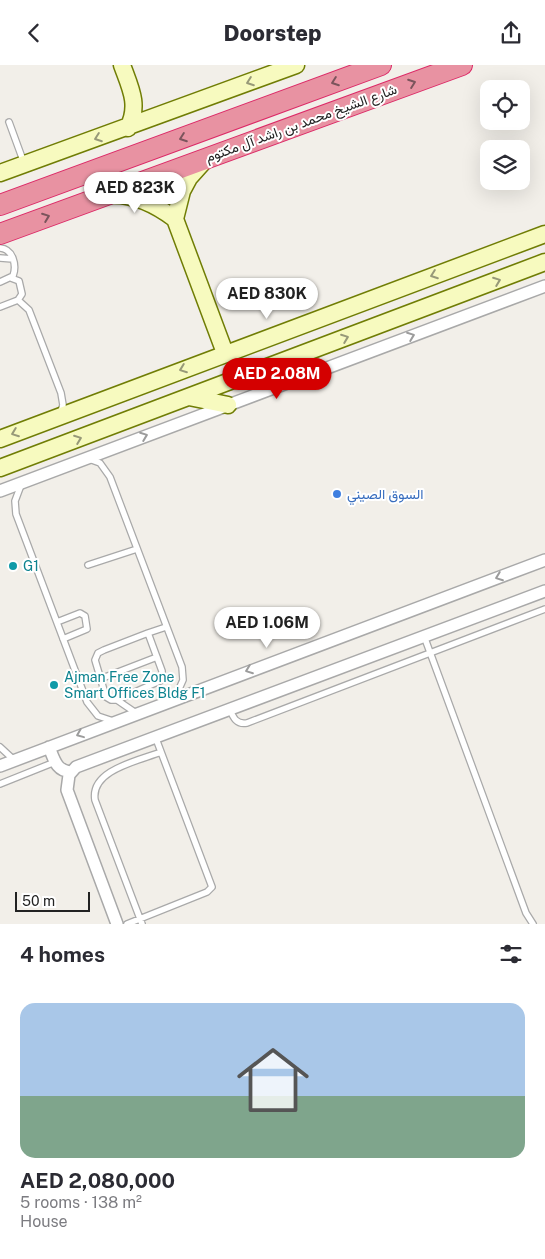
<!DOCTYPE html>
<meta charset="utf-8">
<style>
body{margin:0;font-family:"Public Sans",Vazirmatn,sans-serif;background:#f2f2f3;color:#2b2b33;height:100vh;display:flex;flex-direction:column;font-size:19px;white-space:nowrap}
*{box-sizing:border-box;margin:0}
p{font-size:16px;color:#7c7c81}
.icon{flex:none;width:28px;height:28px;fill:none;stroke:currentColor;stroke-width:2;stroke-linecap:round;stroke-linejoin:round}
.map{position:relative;height:859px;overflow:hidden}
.details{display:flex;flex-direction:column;background:#fff;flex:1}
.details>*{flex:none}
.controls{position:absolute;left:480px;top:15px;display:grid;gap:10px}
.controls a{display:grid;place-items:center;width:50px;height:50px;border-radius:10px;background:#fff;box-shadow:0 5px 20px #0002;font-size:25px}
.scale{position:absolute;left:15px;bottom:12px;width:75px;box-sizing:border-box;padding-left:5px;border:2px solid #222;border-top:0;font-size:14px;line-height:18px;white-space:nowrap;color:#222;-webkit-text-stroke:4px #fff;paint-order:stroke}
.price{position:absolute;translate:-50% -42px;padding:0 11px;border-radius:18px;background:#fff;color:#222;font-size:16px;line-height:32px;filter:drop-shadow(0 1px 2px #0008)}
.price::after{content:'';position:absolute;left:50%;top:30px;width:15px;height:11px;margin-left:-8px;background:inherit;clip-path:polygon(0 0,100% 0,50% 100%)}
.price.current{background:#d40000;color:#fff}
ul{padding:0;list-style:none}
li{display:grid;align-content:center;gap:10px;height:265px;padding:0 20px}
li span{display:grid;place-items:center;height:155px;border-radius:15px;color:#555}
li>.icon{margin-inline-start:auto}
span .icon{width:90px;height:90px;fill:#fffc;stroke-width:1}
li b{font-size:21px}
h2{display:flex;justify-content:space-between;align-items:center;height:60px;padding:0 20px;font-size:21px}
header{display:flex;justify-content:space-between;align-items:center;height:65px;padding:0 20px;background:#fff;font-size:22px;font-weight:800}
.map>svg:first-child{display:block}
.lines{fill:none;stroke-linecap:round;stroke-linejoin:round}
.lane-casing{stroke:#a9a9a9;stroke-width:8}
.street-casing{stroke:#a9a9a9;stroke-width:14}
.secondary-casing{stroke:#707d05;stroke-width:19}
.highway-casing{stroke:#dc2a67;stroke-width:22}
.lane{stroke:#fff;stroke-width:5.5}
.street{stroke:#fff;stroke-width:11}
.secondary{stroke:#f7fabf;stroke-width:16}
.highway{stroke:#e892a2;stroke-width:20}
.oneway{stroke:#979978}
.oneway2{stroke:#7b545c}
.oneway3{stroke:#9c9c9c}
.shop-dot{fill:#3f7fe0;stroke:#fff;stroke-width:2}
.culture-dot{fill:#0f9aa8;stroke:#fff;stroke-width:2}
.labels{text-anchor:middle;stroke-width:4;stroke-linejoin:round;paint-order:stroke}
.street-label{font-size:14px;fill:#222;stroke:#fff}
.shop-label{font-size:14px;fill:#366cbe;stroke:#fff;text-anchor:start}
.culture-label{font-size:14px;fill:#0d838f;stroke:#fff;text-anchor:start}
</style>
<header><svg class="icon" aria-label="back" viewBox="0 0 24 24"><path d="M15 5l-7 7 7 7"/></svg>Doorstep<svg class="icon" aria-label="share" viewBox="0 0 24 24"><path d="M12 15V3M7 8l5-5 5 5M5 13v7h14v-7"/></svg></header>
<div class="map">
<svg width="545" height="859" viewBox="0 0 545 859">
<rect width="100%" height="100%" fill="#f2efe9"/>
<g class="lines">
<defs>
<path id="lane" d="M9 57 24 98
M0 183C13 184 17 200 13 211L0 217
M0 193 13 194
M18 235 29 245 61 328 63 340 60 349
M0 242 18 235 22 229 19 216 11 213
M89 394 100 398 110 412 182 602 183 615 175 633
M21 420 15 436 16 449 87 637 98 651 113 656
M88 500 137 484
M57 557 80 548 85 551 87 564 63 574
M148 568 166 562
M424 571 526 848 533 859
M100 614 157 592
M117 635 162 615V606L148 568 104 585 98 588 95 595 106 632 111 635H117L136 648
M229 643C233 652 236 660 247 658L545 544
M0 682 14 695
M0 719 55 697
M127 859 207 827 212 822 155 671
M142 859 95 735C90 705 138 696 161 687"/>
<path id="street" d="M0 426 545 221
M49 682C54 694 56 706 71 707
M0 701 545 495
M117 859 67 725 69 710 76 702 545 526"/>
<path id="secondary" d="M122 0C130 22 140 40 128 63
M206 94 189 113 182 126 175 154 225 288
M0 108 296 0
M108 130C133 128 155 139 175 154
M189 332 228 340
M0 374 545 169
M0 403 545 197"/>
<path id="highway" d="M0 140 381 0
M0 169 462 0"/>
</defs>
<use href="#lane" class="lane-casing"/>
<use href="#street" class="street-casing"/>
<use href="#secondary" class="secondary-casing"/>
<use href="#highway" class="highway-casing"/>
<use href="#lane" class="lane"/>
<use href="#street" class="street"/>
<use href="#secondary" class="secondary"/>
<use href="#highway" class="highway"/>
</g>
<defs><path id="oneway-chevron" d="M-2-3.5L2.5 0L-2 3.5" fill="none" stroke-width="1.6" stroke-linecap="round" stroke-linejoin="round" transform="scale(1.25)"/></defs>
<g class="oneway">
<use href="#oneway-chevron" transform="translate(250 17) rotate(160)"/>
<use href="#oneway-chevron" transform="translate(98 73) rotate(160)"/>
<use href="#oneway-chevron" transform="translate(434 210) rotate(160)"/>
<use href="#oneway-chevron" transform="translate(497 216) rotate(-21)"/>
<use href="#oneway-chevron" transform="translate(345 273) rotate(-21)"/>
<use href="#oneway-chevron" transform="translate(183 304) rotate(159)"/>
<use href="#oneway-chevron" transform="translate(15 368) rotate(159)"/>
<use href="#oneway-chevron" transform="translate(78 374) rotate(-21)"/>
</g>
<g class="oneway2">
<use href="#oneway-chevron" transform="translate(335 17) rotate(160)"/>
<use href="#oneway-chevron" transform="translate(412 18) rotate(-20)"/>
<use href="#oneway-chevron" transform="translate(183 73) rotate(160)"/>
<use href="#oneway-chevron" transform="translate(46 152) rotate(-21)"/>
</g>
<g class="oneway3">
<use href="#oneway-chevron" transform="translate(411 271) rotate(-21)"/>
<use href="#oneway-chevron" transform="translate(144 371) rotate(-21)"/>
<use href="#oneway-chevron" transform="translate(499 512) rotate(159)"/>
<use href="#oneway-chevron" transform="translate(249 605) rotate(159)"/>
<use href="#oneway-chevron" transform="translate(80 669) rotate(158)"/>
</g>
<circle class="shop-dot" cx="337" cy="429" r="5"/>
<g class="culture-dot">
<circle cx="13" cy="501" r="5"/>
<circle cx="54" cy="620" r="5"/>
</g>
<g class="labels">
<g class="street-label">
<text transform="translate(301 58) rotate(-20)" y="5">شارع الشيخ محمد بن راشد آل مكتوم</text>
</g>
<g class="shop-label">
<text x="347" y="434">السوق الصيني</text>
</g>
<g class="culture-label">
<text x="23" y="506">G1</text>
<text x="64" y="617">Ajman Free Zone<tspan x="64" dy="16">Smart Offices Bldg F1</tspan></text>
</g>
</g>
</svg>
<div class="controls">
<a><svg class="icon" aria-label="locate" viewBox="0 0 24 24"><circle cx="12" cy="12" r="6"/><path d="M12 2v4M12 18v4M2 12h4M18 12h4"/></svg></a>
<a><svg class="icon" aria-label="layers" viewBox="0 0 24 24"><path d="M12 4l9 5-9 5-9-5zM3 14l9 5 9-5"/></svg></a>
</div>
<div class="scale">50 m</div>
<b class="price" style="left:135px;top:149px">AED 823K</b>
<b class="price" style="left:267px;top:255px">AED 830K</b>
<b class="price current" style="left:277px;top:335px">AED 2.08M</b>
<b class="price" style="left:267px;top:584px">AED 1.06M</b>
</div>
<section class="details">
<h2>4 homes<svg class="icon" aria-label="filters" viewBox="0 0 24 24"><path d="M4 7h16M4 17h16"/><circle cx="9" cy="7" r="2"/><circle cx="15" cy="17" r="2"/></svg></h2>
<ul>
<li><span style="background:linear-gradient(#a9c7e8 60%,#7fa58c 0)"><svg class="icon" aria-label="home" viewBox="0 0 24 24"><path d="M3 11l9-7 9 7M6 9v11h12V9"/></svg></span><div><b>AED 2,080,000</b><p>5 rooms · 138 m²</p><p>House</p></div></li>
</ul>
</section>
